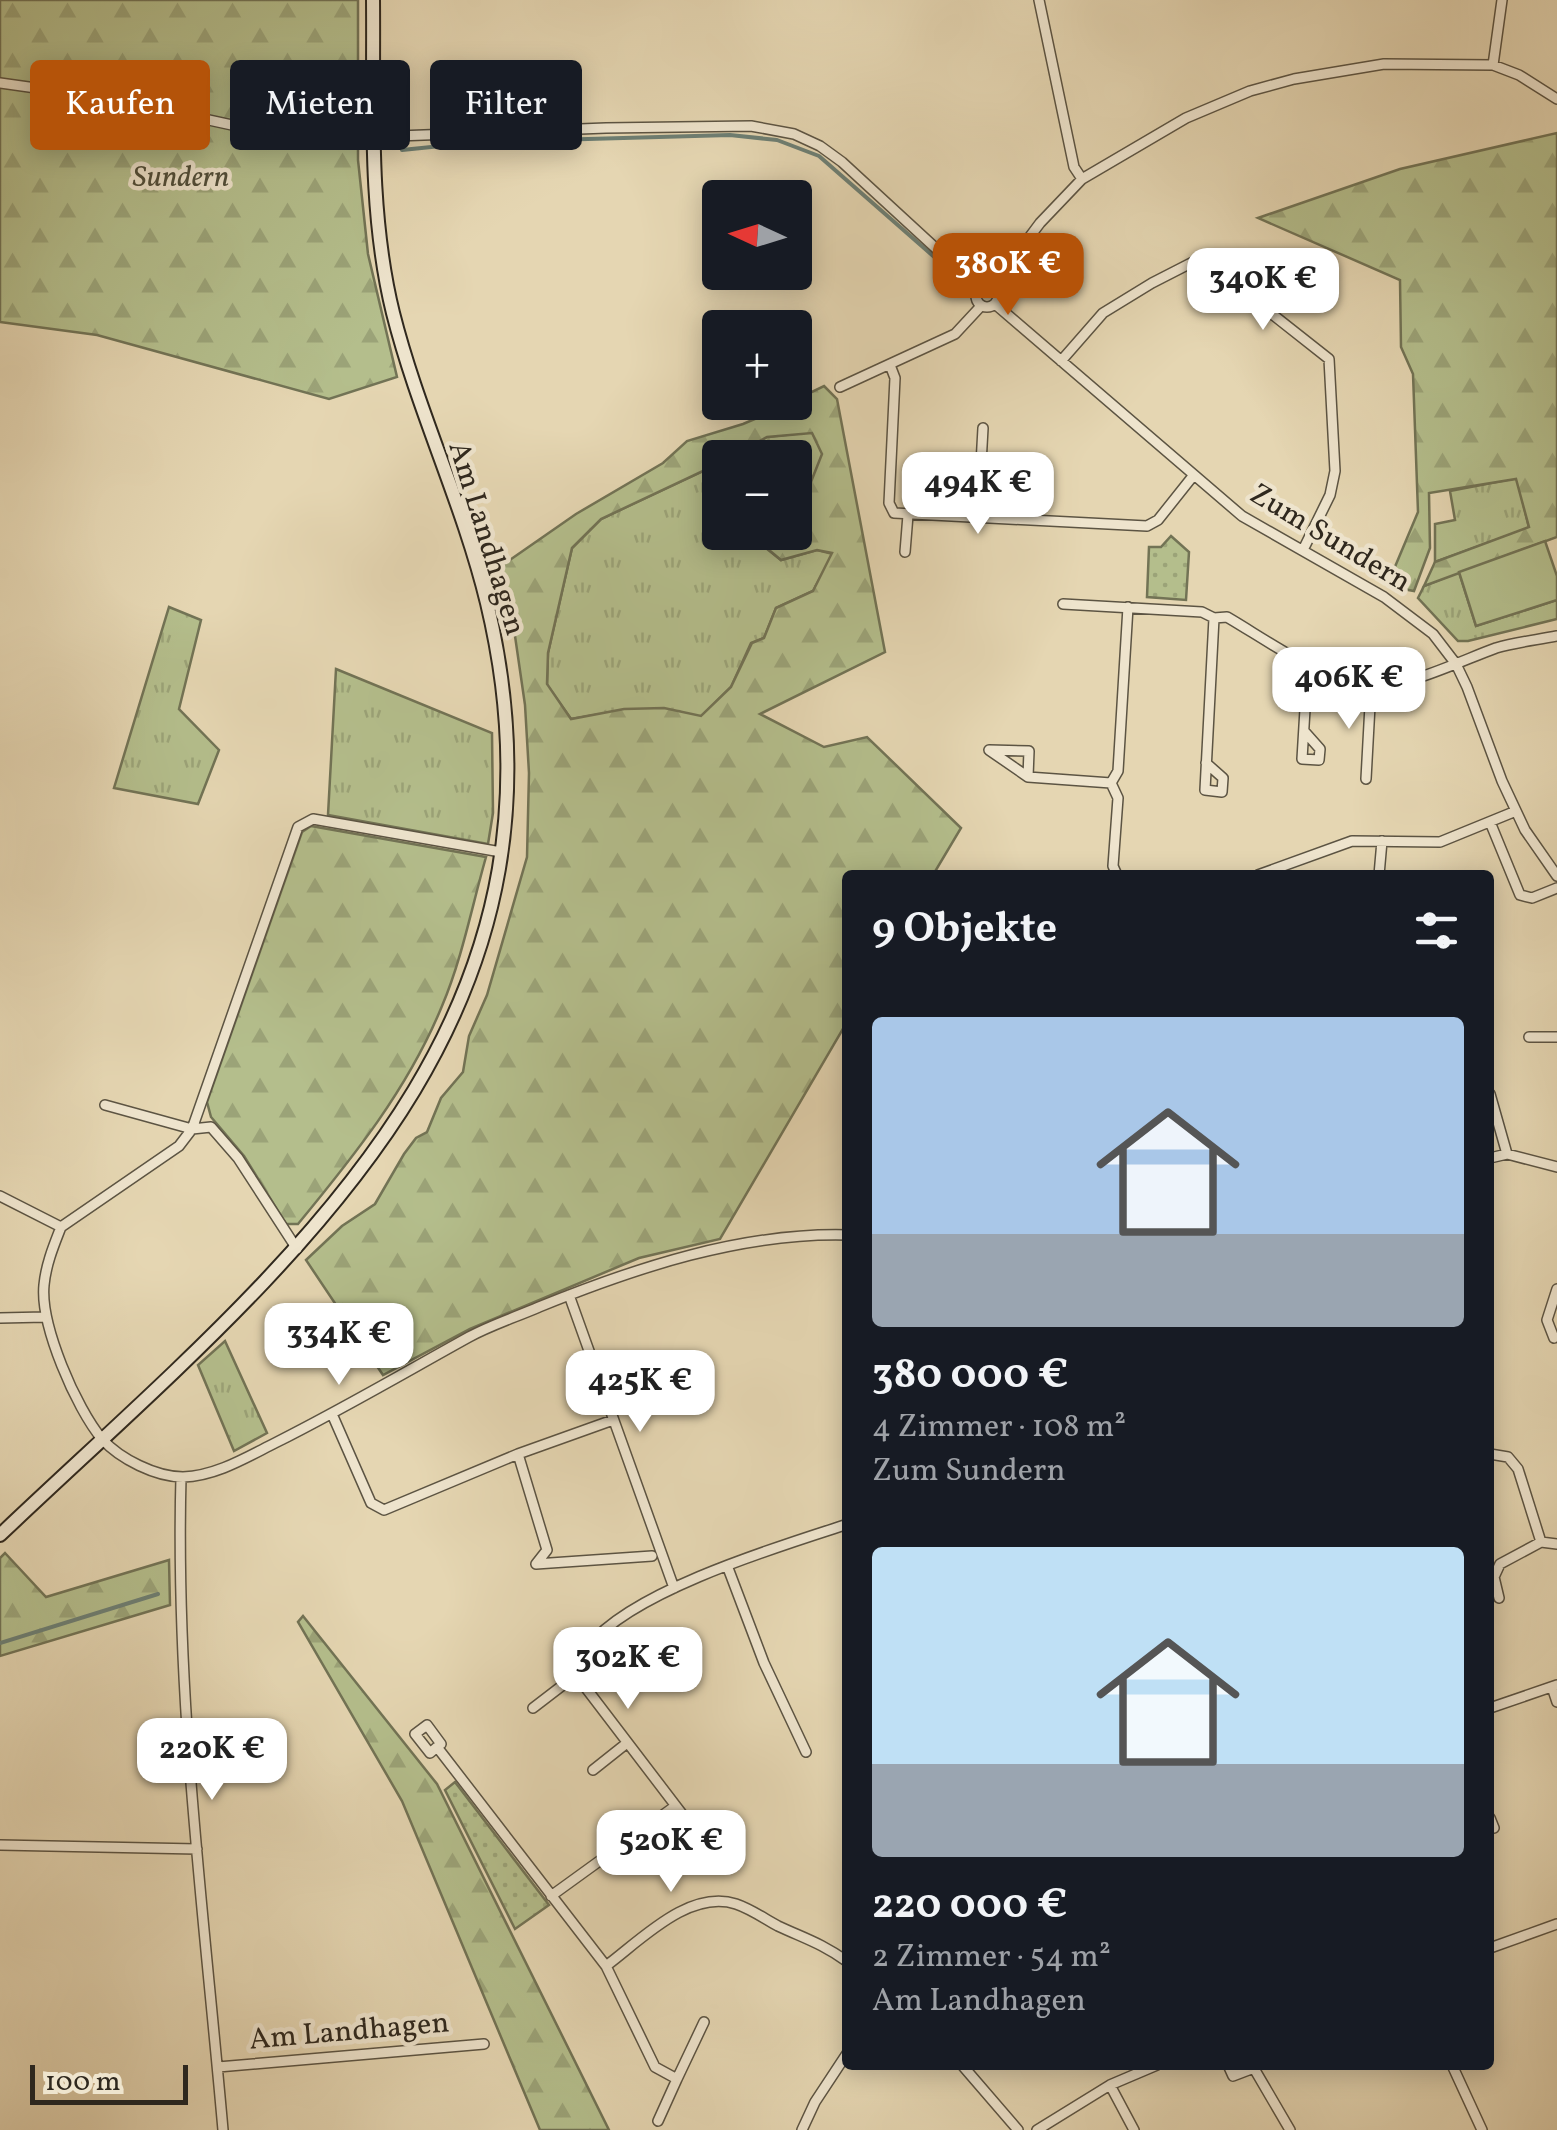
<!DOCTYPE html>
<html lang="de">
<meta charset="utf-8">
<style>
body{margin:0;font-family:Vollkorn,serif;background:#242831;color:#f1f3f6;height:100vh;display:flex;flex-direction:column;font-size:38px;white-space:nowrap}
*{box-sizing:border-box;margin:0}
p{font-size:32px;color:#9ea1a6}
.icon{flex:none;width:55px;height:55px;fill:none;stroke:currentColor;stroke-width:2;stroke-linecap:round;stroke-linejoin:round}
.map{position:relative;flex:1;overflow:hidden}
.details{position:absolute;left:842px;top:870px;width:652px;height:1200px;display:flex;flex-direction:column;background:#171b24;border-radius:10px;box-shadow:0 5px 25px #0003}
.details>*{flex:none}
.hud{position:absolute;left:30px;top:60px;width:662px;height:90px;display:flex;gap:20px}
.needle{width:65px;rotate:274deg}
.buttons{position:absolute;left:702px;top:180px;display:grid;gap:20px}
.buttons a{display:grid;place-items:center;width:110px;height:110px;border-radius:10px;background:#171b24;box-shadow:0 5px 25px #0003;font-size:50px}
.scale{position:absolute;left:30px;bottom:25px;width:158px;box-sizing:border-box;padding-left:10px;border:5px solid #2f281e;border-top:0;font-size:28px;line-height:35px;white-space:nowrap;color:#2f281e;-webkit-text-stroke:8px #eee4cd;paint-order:stroke}
.price{position:absolute;translate:-50% -85px;padding:0 22px;border-radius:20px;background:#fff;color:#222;font-size:32px;line-height:65px;filter:drop-shadow(0 2px 5px #0008)}
.price::after{content:'';position:absolute;left:50%;top:60px;width:30px;height:22px;margin-left:-15px;background:inherit;clip-path:polygon(0 0,100% 0,50% 100%)}
.price.active{background:#b45309;color:#fff}
ul{padding:0;list-style:none}
li{display:grid;align-content:center;gap:20px;height:530px;padding:0 30px}
li span{display:grid;place-items:center;height:310px;border-radius:10px;color:#555}
li>.icon{margin-inline-start:auto}
span .icon{width:180px;height:180px;fill:#fffc;stroke-width:1}
li b{font-size:42px}
h2{display:flex;justify-content:space-between;align-items:center;height:120px;padding:0 30px;font-size:42px}
.chip{padding:0 35px;border-radius:10px;background:#171b24;box-shadow:0 5px 25px #0003;font-size:35px;line-height:90px}
.chip.active{background:#b45309;color:#fff}
.map>svg:first-child{display:block}
.grass{fill:url(#grass-tufts);stroke:#727355;stroke-width:2.5}
.forest{fill:url(#forest-firs);stroke:#727355;stroke-width:2.5;fill-rule:evenodd}
.park{fill:url(#park-dots);stroke:#727355;stroke-width:2.5}
.garden{fill:#b4be8c;stroke:#727355;stroke-width:2.5}
.lines{fill:none;stroke-linecap:round;stroke-linejoin:round}
.stream{stroke:#6d7f74;stroke-width:4}
.street-casing{stroke:#5c5443;stroke-width:12}
.secondary-casing{stroke:#2f281e;stroke-width:16}
.street{stroke:#eee4cd;stroke-width:9}
.secondary{stroke:#eee4cd;stroke-width:12}
.labels{text-anchor:middle;stroke-width:9;stroke-linejoin:round;paint-order:stroke}
.park-label{font-size:30px;font-style:italic;fill:#504e3a;stroke:#eee4cd}
.street-label{font-size:30px;fill:#2f281e;stroke:#eee4cd}
</style>
<div class="map">
<svg width="1557" height="2130" viewBox="0 0 1557 2130">
<defs>
<pattern id="grass-tufts" width="24" height="20" patternUnits="userSpaceOnUse" patternTransform="scale(2.5)"><rect width="24" height="20" fill="#b4be8c"/><path d="M3 7l-1-3M5 7V3M7 7l1-3M15 17l-1-3M17 17v-4M19 17l1-3" fill="none" stroke="#9ba378"/></pattern>
<pattern id="forest-firs" width="22" height="20" patternUnits="userSpaceOnUse" patternTransform="scale(2.5)"><rect width="22" height="20" fill="#b4be8c"/><path d="M5 1l3.5 6h-7zM16 11l3.5 6h-7z" fill="#9ba378"/></pattern>
<pattern id="park-dots" width="8" height="8" patternUnits="userSpaceOnUse" patternTransform="scale(2.5)"><rect width="8" height="8" fill="#b4be8c"/><path d="M2 2h.1M6 6h.1" fill="none" stroke="#9ba378" stroke-width="1.8" stroke-linecap="round"/></pattern>
</defs>
<rect width="100%" height="100%" fill="#e5d6b2"/>
<filter id="stains"><feTurbulence type="fractalNoise" baseFrequency=".002" numOctaves="4"/><feColorMatrix values="0 0 0 0 .2 0 0 0 0 .09 0 0 0 0 .02 0 0 0 .5 -.17"/></filter>
<radialGradient id="worn" r=".72"><stop offset=".6" stop-color="#630" stop-opacity="0"/><stop offset="1" stop-color="#630" stop-opacity=".3"/></radialGradient>
<path class="grass" d="M812 432 823 454 805 497 795 502V458H730L767 437Z
M720 463V532L757 533 756 540 781 560 817 550 833 554 813 591 776 608 764 638 751 643 731 687 701 717C650 705 621 710 571 719L547 685 548 653 572 548 601 519Z
M1517 478 1529 528 1435 562V524L1455 520 1450 491Z
M1459 572 1476 626 1557 600V619L1468 641H1458L1418 598 1424 586Z
M169 607 201 620 179 709 219 750 198 804 114 788Z
M336 669 492 733 493 813 488 844 328 815Z
M225 1341 267 1433 234 1451 198 1365Z"/>
<path class="forest" d="M0 0H358V160L368 254 397 377 329 399 97 335 0 322Z
M1557 133V537L1424 586 1435 562 1529 527 1516 479 1429 493 1430 548 1414 591 1403 589 1389 581 1418 512 1413 374 1401 347 1400 280 1258 218 1400 169Z
M824 386 837 399 885 652 760 714 824 747 867 737 961 828 933 875H848L847 1022 720 1239 639 1258 470 1329 383 1375 306 1260 342 1226 375 1204 404 1154 416 1138 427 1132 441 1098 463 1072 469 1036 487 995 527 857 529 773 525 705 514 629 497 569 576 514 663 463 687 441 743 424 795 402V400ZM812 433 822 454 805 497 795 502V532L757 533 756 539 781 560 817 550 832 553 813 591 776 608 764 638 752 643 731 687 701 716 664 708 624 709 571 719 547 684 548 653 572 548 601 519 720 463V458L730 457 767 437Z
M311 826 486 857C472 906 462 959 442 1006 408 1089 354 1156 298 1224H286L244 1156 211 1117 207 1102 302 832Z
M5 1553 46 1597 169 1560 170 1605 0 1656V1558Z
M303 1616 437 1784 609 2130H540L402 1801 298 1622Z"/>
<path class="park" d="M1171 536 1189 552 1186 600 1147 597 1149 547H1161Z
M455 1782 549 1905 515 1929 445 1790Z"/>
<path class="garden" d="M1545 541 1557 576V600L1476 626 1459 572Z"/>
<g class="lines">
<path class="stream" d="M402 150 480 142 730 135 777 140 819 156 940 262
M0 1643 158 1594"/>
<defs>
<path id="street" d="M1039 0 1074 167 1082 179
M1493 65 1502 0
M0 83 107 98 255 130 318 139 606 128 751 126 794 134 820 146 842 162 979 288
M976 296a11 11 0 1 1 22 0a11 11 0 1 1-22 0Z
M993 286 1040 223 1082 179 1186 118 1250 91 1294 79 1384 64 1493 65 1519 75 1557 99
M995 304 1242 516 1384 597 1433 634 1456 664 1467 687 1502 781 1525 830 1557 876
M1061 361 1103 313 1152 283 1193 262 1204 263 1215 269 1329 359 1335 471 1330 495 1303 550
M890 365 895 378 889 503 894 513 1147 526 1158 520 1193 476
M840 387 955 334 981 306
M978 518 983 428
M905 552 908 515
M1063 604 1202 612 1214 618 1227 617C1265 639 1329 685 1371 687 1405 688 1463 660 1496 648 1516 642 1537 640 1557 636
M1304 731 1320 749 1319 760 1302 759 1307 676 1309 668
M1206 763 1223 778 1222 792 1205 790 1214 618
M1028 777 1029 751 989 750 1028 777 1111 783
M1366 779 1371 687
M1111 783 1118 771 1128 607
M1111 783 1118 798 1113 866 1117 875
M1490 822 1520 895 1532 898 1557 888
M1258 875 1352 841 1440 842 1516 811
M1379 875 1382 841
M1529 1037H1557
M1490 1094 1507 1154
M105 1105 192 1129 211 1127 238 1158 297 1249
M1490 1158 1507 1154 1557 1167
M0 1196 61 1227C54 1245 46 1264 44 1285 40 1325 76 1408 102 1439 120 1459 156 1477 183 1477 216 1476 247 1457 275 1443 341 1410 404 1373 469 1337 491 1325 516 1317 539 1307 635 1268 742 1232 848 1235
M61 1227 179 1146 192 1129 298 827 313 819 501 852
M569 1295 674 1588
M0 1318 45 1317
M1554 1338 1547 1320 1557 1289
M332 1414 371 1503 384 1510 518 1454 613 1420
M518 1454 547 1550 536 1564 652 1556
M1490 1454 1508 1457 1518 1469 1541 1542
M181 1477C175 1696 204 1913 223 2130
M728 1568 764 1663 806 1752
M1499 1598 1494 1577 1500 1564 1541 1542 1557 1544
M1552 1687 1557 1702
M533 1708 576 1675
M1490 1708 1557 1685
M437 1747 430 1753 415 1734 427 1725 441 1744 437 1747 606 1966 655 2067 677 2079 658 2121
M593 1770 627 1743
M1490 1818 1494 1828
M0 1845 197 1849
M711 1852 576 1675C580 1666 583 1654 589 1646 631 1591 780 1546 848 1524
M551 1896 674 1807
M1490 1948 1557 1924
M606 1966C641 1940 689 1889 736 1904 751 1909 765 1919 778 1926 806 1939 821 1943 848 1962
M962 2065 1018 2130
M1228 2065 1233 2076 1254 2068
M1252 2065 1290 2130
M1452 2065 1482 2130
M218 2067 484 2044
M677 2079 704 2022
M1110 2085 1134 2130
M802 2130 815 2102 848 2052
M1037 2130 1110 2085 1157 2065"/>
<path id="secondary" d="M0 1535C278 1271 591 1037 487 603 463 504 418 412 393 313 368 212 374 103 373 0"/>
</defs>
<use href="#street" class="street-casing"/>
<use href="#secondary" class="secondary-casing"/>
<use href="#street" class="street"/>
<use href="#secondary" class="secondary"/>
</g>
<g class="labels">
<g class="park-label">
<text x="181" y="186">Sundern</text>
</g>
<g class="street-label">
<text transform="translate(1331 537) rotate(31)" y="10">Zum Sundern</text>
<text transform="translate(488 538) rotate(73)" y="10">Am Landhagen</text>
<text transform="translate(349 2030) rotate(-5)" y="10">Am Landhagen</text>
</g>
</g>
<rect width="100%" height="100%" filter="url(#stains)"/>
<rect width="100%" height="100%" fill="url(#worn)"/>
</svg>
<div class="buttons">
<a><svg class="needle" viewBox="-14 -14 28 28"><path d="M0-13l5 13h-10z" fill="#e53935"/><path d="M0 13l5-13h-10z" fill="#9ea1a6"/></svg></a>
<a>+</a>
<a>−</a>
</div>
<div class="scale">100 m</div>
<b class="price active" style="left:1008px;top:318px">380K €</b>
<b class="price" style="left:1263px;top:333px">340K €</b>
<b class="price" style="left:978px;top:537px">494K €</b>
<b class="price" style="left:1349px;top:732px">406K €</b>
<b class="price" style="left:339px;top:1388px">334K €</b>
<b class="price" style="left:640px;top:1435px">425K €</b>
<b class="price" style="left:628px;top:1712px">302K €</b>
<b class="price" style="left:212px;top:1803px">220K €</b>
<b class="price" style="left:671px;top:1895px">520K €</b>
<div class="hud">
<a class="chip active">Kaufen</a>
<a class="chip">Mieten</a>
<a class="chip">Filter</a>
</div>
<section class="details">
<h2>9 Objekte<svg class="icon" aria-label="filters" viewBox="0 0 24 24"><path d="M4 7h16M4 17h16"/><circle cx="9" cy="7" r="2"/><circle cx="15" cy="17" r="2"/></svg></h2>
<ul>
<li><span style="background:linear-gradient(#a9c7e8 70%,#9aa5b1 0)"><svg class="icon" aria-label="home" viewBox="0 0 24 24"><path d="M3 11l9-7 9 7M6 9v11h12V9"/></svg></span><div><b>380 000 €</b><p>4 Zimmer · 108 m²</p><p>Zum Sundern</p></div></li>
<li><span style="background:linear-gradient(#bfe0f5 70%,#9aa5b1 0)"><svg class="icon" aria-label="home" viewBox="0 0 24 24"><path d="M3 11l9-7 9 7M6 9v11h12V9"/></svg></span><div><b>220 000 €</b><p>2 Zimmer · 54 m²</p><p>Am Landhagen</p></div></li>
</ul>
</section>
</div>
